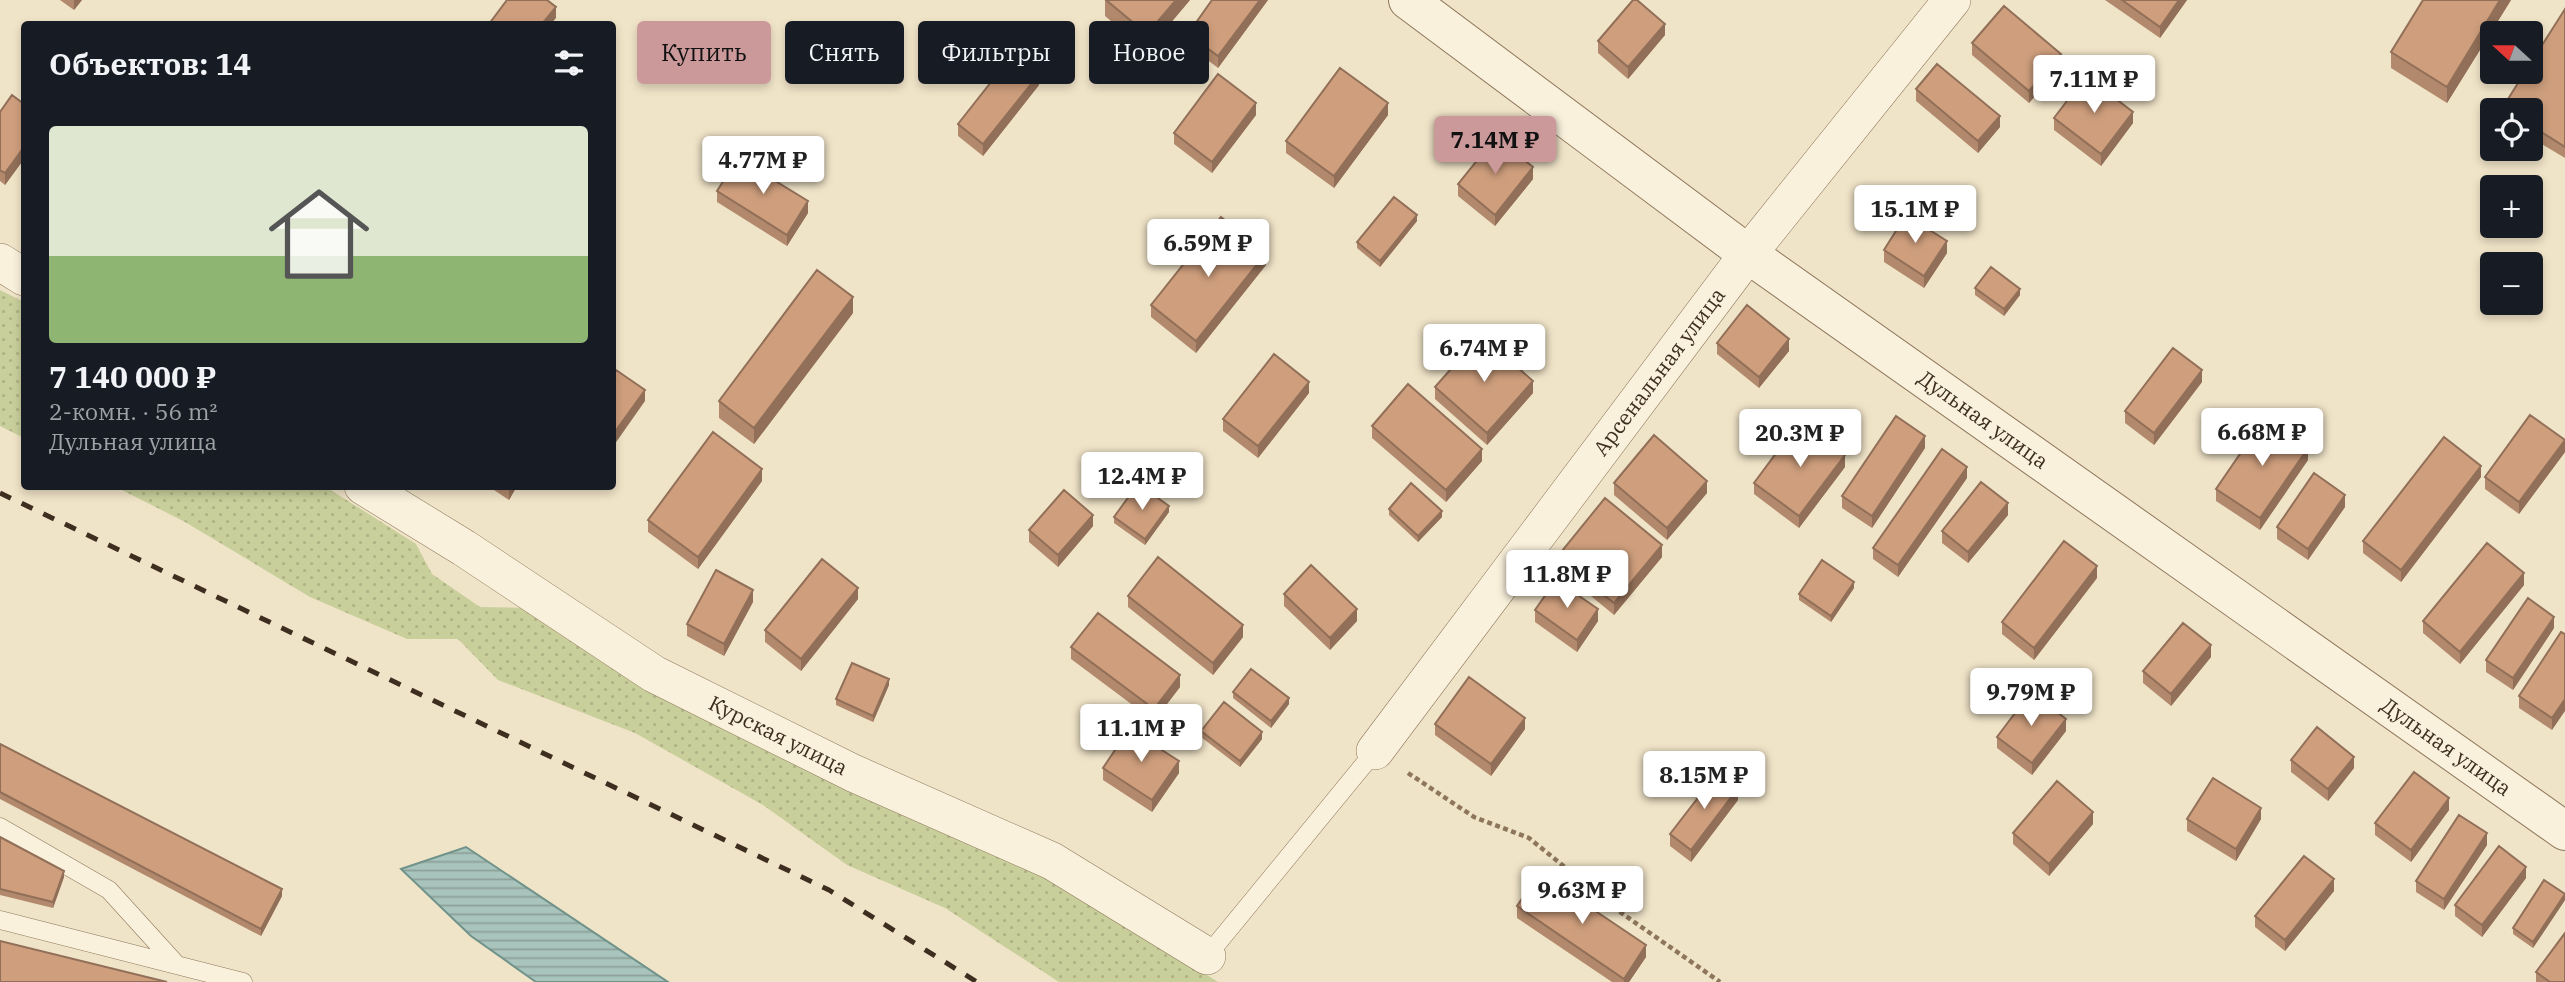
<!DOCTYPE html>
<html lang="ru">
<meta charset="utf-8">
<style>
body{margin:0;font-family:"IBM Plex Serif",serif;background:#242831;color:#f1f3f6;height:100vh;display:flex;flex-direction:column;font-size:26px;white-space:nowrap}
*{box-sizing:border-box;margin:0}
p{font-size:23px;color:#9ea1a6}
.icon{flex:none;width:38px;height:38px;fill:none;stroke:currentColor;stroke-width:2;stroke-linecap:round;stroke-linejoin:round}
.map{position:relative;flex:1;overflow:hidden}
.sheet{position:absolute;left:21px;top:21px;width:595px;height:469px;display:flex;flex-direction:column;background:#171b24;border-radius:7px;box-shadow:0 4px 10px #0003}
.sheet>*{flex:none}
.hud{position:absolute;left:637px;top:21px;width:665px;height:63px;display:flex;gap:14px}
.needle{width:46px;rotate:291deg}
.controls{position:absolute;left:2480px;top:21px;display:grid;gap:14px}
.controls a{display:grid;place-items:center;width:63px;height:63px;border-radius:7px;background:#171b24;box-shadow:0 4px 10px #0003;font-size:35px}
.price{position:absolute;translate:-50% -60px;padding:0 16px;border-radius:7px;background:#fff;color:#222;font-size:23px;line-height:46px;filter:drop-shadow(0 2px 4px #0008)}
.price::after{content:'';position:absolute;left:50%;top:42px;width:21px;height:16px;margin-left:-10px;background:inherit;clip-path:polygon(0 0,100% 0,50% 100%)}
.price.active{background:#cc999b;color:#111}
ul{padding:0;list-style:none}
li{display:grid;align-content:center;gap:14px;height:371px;padding:0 28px}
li+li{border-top:2px solid #363941}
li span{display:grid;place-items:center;height:217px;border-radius:7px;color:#555}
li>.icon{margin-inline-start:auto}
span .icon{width:126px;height:126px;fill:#fffc;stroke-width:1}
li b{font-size:30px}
h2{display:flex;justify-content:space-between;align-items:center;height:84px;padding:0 28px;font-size:30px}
.tag{padding:0 24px;border-radius:7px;background:#171b24;box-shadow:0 4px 10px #0003;font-size:24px;line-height:63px}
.tag.active{background:#cc999b;color:#111}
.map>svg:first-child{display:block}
.grass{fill:url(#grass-dots)}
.water{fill:url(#water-rules);stroke:#6f938a;stroke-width:2}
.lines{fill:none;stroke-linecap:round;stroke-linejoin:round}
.service-casing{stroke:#8d765c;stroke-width:19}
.minor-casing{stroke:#8d765c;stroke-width:38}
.tertiary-casing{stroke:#8d765c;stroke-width:40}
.path{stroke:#8d765c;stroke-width:4.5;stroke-dasharray:5 3.5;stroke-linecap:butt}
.service{stroke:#faf1dc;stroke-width:18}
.minor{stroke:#faf1dc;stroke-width:37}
.tertiary{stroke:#faf1dc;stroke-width:38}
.rail{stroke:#3d2e20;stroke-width:5;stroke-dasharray:12 12;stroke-linecap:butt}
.wall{fill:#b2896c}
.shaded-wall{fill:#916f58}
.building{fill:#cf9f7d;stroke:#916f58;stroke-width:2}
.labels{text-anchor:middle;stroke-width:6;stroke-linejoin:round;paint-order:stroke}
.street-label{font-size:21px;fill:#3d2e20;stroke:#f7eed8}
</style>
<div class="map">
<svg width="2565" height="982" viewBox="0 0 2565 982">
<defs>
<pattern id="grass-dots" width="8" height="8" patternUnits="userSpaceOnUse" patternTransform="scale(1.75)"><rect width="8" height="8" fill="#c9cf9b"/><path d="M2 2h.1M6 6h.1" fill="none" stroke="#aeb285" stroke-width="1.8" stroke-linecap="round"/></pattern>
<pattern id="water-rules" width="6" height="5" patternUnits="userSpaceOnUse" patternTransform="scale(1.75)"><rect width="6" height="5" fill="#a9c4bc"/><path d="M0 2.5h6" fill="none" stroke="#8ba098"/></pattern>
</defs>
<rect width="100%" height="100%" fill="#f0e4c8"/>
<path class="grass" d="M0 290 24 302V438L0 426Z
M116 487H326L416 544 432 574 480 607 532 608 1048 872 1218 982H1059L945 908 847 865 763 805 635 733 498 680 458 639H407L310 597 185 522Z"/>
<path class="water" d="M466 847 668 982H536L471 936 401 869Z"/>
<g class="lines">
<defs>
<path id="service" d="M0 827 109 890 177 965
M0 920 243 982
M1207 956 1375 751"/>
<g id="minor">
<path d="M0 262 24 277"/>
<path id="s1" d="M363 486 464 548 654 674 853 773 1052 861 1207 956"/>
<path id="s2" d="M1375 751 1748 254 1952 0"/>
</g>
<g id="tertiary">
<path id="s3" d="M1408 0 1748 254 2565 831"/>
</g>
</defs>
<use href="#service" class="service-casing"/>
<use href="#minor" class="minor-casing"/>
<use href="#tertiary" class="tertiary-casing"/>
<path class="path" d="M1408 773 1474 817 1529 838 1620 912 1720 982"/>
<use href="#service" class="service"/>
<use href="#minor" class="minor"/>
<use href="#tertiary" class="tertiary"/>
<path class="rail" d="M0 493 829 890 977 982"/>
</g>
<path class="wall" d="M60 0H82L74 10Z
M1105 0H1190L1147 51 1105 16Z
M1268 0 1218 68 1188 45V34Z
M2105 0H2187L2160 38Z
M2511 0 2447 103 2391 68V52Z
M2565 9V158L2530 137V110H2503V107Z
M1665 35 1628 79 1598 53V41Z
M1972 43 2061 66 2029 103 1972 55Z
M1039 85 983 156 958 136V124Z
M1916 89 2000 127 1978 153 1916 101Z
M24 104V159L5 185 0 181V112Z
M1256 115 1212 173 1174 144V133Z
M1388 115 1334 188 1286 153V141Z
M2054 118 2133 123 2101 166 2054 130Z
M1533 179 1495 226 1458 196V184Z
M717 191 808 213 787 246 717 202Z
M1417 221 1380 267 1357 248V242Z
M1884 250 1947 253 1924 288 1884 262Z
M1266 265 1196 353 1151 317V305Z
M1975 288 2020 295 2004 316 1975 295Z
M853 313 754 444 719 418V401Z
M1717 343 1789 351 1759 388 1717 354Z
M2202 382 2154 445 2125 423V411Z
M1435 387 1533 393 1487 445 1435 399Z
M1309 393 1258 458 1223 431V419Z
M1372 426 1482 461 1446 502 1372 438Z
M1925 448 1872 528 1842 508V496Z
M2565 452 2519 514 2485 489V477Z
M2308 460 2260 530 2216 501V489Z
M1845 467 1799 528 1754 494V483Z
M2481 477 2401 582 2363 553V541Z
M1967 478 1898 577 1873 559V548Z
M762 481 698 569 648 532V520Z
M1614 483 1707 493 1667 540 1614 495Z
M488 486H517L509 500Z
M2345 507 2308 560 2277 539V527Z
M1389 509 1442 517 1418 542 1389 515Z
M1169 512 1145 545 1114 523V517Z
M2008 515 1968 563 1942 543V531Z
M1093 526 1058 567 1029 542V530Z
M1557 557H1662L1614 615 1557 568Z
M2097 578 2034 660 2002 634V622Z
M2524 585 2460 664 2423 633V621Z
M1854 588 1831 622 1799 600V594Z
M1284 594 1357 621 1330 650 1284 606Z
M1128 596 1243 637 1213 675 1128 607Z
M858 599 801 671 765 642V630Z
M753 602 724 656 687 636V624Z
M1535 610 1598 621 1577 652 1535 622Z
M2554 628 2513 690 2486 672V660Z
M2561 632 2552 730 2519 708V696Z
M1071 647 1180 687 1154 721 1071 659Z
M2211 657 2171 706 2143 683V671Z
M889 685 873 722 836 705V699Z
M1233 692 1289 704 1271 728 1233 698Z
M1435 724 1525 729 1491 776 1435 735Z
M1201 731 1262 739 1240 767 1201 737Z
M2066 731 2032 775 1997 748V737Z
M0 744 282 896 261 936 0 799Z
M2291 760 2354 768 2328 801 2291 772Z
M1103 768 1179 773 1152 812 1103 780Z
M1738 800 1691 862 1670 846V834Z
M2449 810 2411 862 2375 835V823Z
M2187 819H2261L2236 861 2187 831Z
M2093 824 2049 876 2013 844V833Z
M0 837 64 877 53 908 0 895Z
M2487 845 2444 910 2416 892V881Z
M2526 878 2482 937 2455 916V905Z
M2334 891 2285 951 2255 927V916Z
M2565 900 2533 948 2513 934V928Z
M1517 906 1646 957 1629 982H1612L1517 918Z
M2536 972 2565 982H2536Z"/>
<path class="shaded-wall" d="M74 0H82L74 10Z
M1176 0H1190L1147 51V34Z
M1260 0H1268L1218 68V56Z
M2179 0H2187L2160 38V27Z
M2500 0H2511L2447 103V87Z
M556 7V18L551 24H542Z
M1665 24V35L1628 79V67Z
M2061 54V66L2029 103V91Z
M1039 74V85L983 156V144Z
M1256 103V115L1212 173V162Z
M1388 103V115L1334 188V176Z
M2133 112V123L2101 166V154Z
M2000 116V127L1978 153V141Z
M24 147V159L5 185V173Z
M1533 167V179L1495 226V215Z
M808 201V213L787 246V235Z
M1417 215V221L1380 267V261Z
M1947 241V253L1924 288V276Z
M1266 253V265L1196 353V341Z
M2020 289V295L2004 316V309Z
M853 297V313L754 444V428Z
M1789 339V351L1759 388V377Z
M2202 370V382L2154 445V433Z
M1533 381V393L1487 445V433Z
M1309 382V393L1258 458V446Z
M645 390V401L612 448V436Z
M1925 436V448L1872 528V516Z
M2565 440V452L2519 514V502Z
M2308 448V460L2260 530V518Z
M1482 449V461L1446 502V490Z
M1845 455V467L1799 528V516Z
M2481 466V477L2401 582V570Z
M1967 467V478L1898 577V565Z
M762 469V481L698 569V557Z
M1707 481V493L1667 540V528Z
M510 486H517L509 500V488Z
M2345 495V507L2308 560V549Z
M2008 503V515L1968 563V552Z
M1169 506V512L1145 545V539Z
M1442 511V517L1418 542V536Z
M1093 515V526L1058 567V555Z
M1662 545V557L1614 615V603Z
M2097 566V578L2034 660V648Z
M2524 573V585L2460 664V652Z
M1854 582V588L1831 622V616Z
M858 588V599L801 671V659Z
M753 590V602L724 656V644Z
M1357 609V621L1330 650V638Z
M1598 609V621L1577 652V640Z
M2554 617V628L2513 690V678Z
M1243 625V637L1213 675V663Z
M2211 645V657L2171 706V694Z
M1180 675V687L1154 721V709Z
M889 679V685L873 722V716Z
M1289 698V704L1271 728V721Z
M2565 699V711L2552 730V718Z
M1525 718V729L1491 776V764Z
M2066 719V731L2032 775V763Z
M1262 732V739L1240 767V761Z
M2354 757V768L2328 801V789Z
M1179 761V773L1152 812V800Z
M1738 788V800L1691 862V850Z
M2449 798V810L2411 862V850Z
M2261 808V819L2236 861V849Z
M2093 812V824L2049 876V864Z
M2487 833V845L2444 910V899Z
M2526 867V878L2482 937V925Z
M64 871V877L53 908V902Z
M2334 879V891L2285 951V940Z
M282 889V896L261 936V929Z
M2565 894V900L2533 948V942Z
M1646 945V957L1629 982H1624V979Z"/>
<path class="building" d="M507 0H547L556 7 542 24H489Z
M1106 0H1176L1147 34Z
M1212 0H1260L1218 56 1188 34Z
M1633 0H1637L1665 24 1628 67 1598 41Z
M2122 0H2179L2160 27Z
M2423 0H2500L2447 87 2391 52Z
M2004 6 2061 54 2029 91 1972 43Z
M2565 9V147L2530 125V110H2507L2503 107 2525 72H2530V64Z
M1014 53 1039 74 983 144 958 124Z
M1937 64 2000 116 1978 141 1916 89Z
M1340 68 1388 103 1334 176 1286 141Z
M1218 74 1256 103 1212 162 1174 133Z
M2086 76 2133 112 2101 154 2054 118Z
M12 95 24 104V147L5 173 0 170V112Z
M1496 137 1533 167 1495 215 1458 184Z
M738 158 808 201 787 235 717 191Z
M1394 197 1417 215 1380 261 1357 242Z
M1906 215 1947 241 1924 276 1884 250Z
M1221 217 1266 253 1196 341 1151 305Z
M1991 267 2020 289 2004 309 1975 288Z
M817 270 853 297 754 428 719 401Z
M1747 305 1789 339 1759 377 1717 343Z
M1481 335 1533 381 1487 433 1435 387Z
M2173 348 2202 370 2154 433 2125 411Z
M1274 354 1309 382 1258 446 1223 419Z
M616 370 645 390 612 436V375Z
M1408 384 1482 449 1446 490 1372 426Z
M2530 415 2565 440 2519 502 2485 477Z
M1896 416 1925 436 1872 516 1842 496Z
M2264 419 2308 448 2260 518 2216 489Z
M1800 421 1845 455 1799 516 1754 483Z
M713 432 762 469 698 557 648 520Z
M1654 435 1707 481 1667 528 1614 483Z
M2444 437 2481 466 2401 570 2363 541Z
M1942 449 1967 467 1898 565 1873 548Z
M2314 473 2345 495 2308 549 2277 527Z
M1981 482 2008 503 1968 552 1942 531Z
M1411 483 1442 511 1418 536 1389 509Z
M1138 484 1169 506 1145 539 1114 517Z
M1064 490 1093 515 1058 555 1029 530Z
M1605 498 1662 545 1614 603 1557 557Z
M2064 541 2097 566 2034 648 2002 622Z
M2487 543 2524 573 2460 652 2423 621Z
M1158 557 1243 625 1213 663 1128 596Z
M822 559 858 588 801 659 765 630Z
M1822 560 1854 582 1831 616 1799 594Z
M1311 565 1357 609 1330 638 1284 594Z
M716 570 753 590 724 644 687 624Z
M1556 580 1598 609 1577 640 1535 610Z
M2528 598 2554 617 2513 678 2486 660Z
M1098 613 1180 675 1154 709 1071 647Z
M2183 623 2211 645 2171 694 2143 671Z
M2561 632 2565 634V699L2552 718 2519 696Z
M852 663 889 679 873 716 836 699Z
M1251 669 1289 698 1271 721 1233 692Z
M1469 677 1525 718 1491 764 1435 724Z
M2031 692 2066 719 2032 763 1997 737Z
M1224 702 1262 732 1240 761 1201 731Z
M2317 727 2354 757 2328 789 2291 760Z
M1129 729 1179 761 1152 800 1103 768Z
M0 744 282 889 261 929 0 792Z
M1718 772 1738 788 1691 850 1670 834Z
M2414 772 2449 798 2411 850 2375 823Z
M2213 778 2261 808 2236 849 2187 819Z
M2057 781 2093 812 2049 864 2013 833Z
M2459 815 2487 833 2444 899 2416 881Z
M0 837 64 871 53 902 0 889Z
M2499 846 2526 867 2482 925 2455 905Z
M2304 856 2334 879 2285 940 2255 916Z
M1539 873 1646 945 1624 979 1517 906Z
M2544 880 2565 894 2533 942 2513 928Z
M2565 933V982H2550L2536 972Z
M0 941 167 982H0Z"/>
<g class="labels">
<g class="street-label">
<text dy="7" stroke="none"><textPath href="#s2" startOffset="474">Арсенальная улица</textPath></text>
<text dy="7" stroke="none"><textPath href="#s3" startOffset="712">Дульная улица</textPath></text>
<text dy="7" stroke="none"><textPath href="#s1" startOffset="485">Курская улица</textPath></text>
<text dy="7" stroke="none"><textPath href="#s3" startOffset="1279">Дульная улица</textPath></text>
</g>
</g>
</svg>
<div class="controls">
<a><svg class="needle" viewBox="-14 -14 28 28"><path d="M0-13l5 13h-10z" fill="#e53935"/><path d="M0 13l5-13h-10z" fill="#9ea1a6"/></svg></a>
<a><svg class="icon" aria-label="locate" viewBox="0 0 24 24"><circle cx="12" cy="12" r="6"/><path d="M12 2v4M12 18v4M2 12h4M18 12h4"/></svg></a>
<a>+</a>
<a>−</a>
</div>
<b class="price" style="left:2094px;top:115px">7.11M ₽</b>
<b class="price active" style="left:1495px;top:176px">7.14M ₽</b>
<b class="price" style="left:763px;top:196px">4.77M ₽</b>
<b class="price" style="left:1915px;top:245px">15.1M ₽</b>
<b class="price" style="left:1208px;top:279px">6.59M ₽</b>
<b class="price" style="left:1484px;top:384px">6.74M ₽</b>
<b class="price" style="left:2262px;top:468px">6.68M ₽</b>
<b class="price" style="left:1800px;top:469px">20.3M ₽</b>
<b class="price" style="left:1142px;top:512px">12.4M ₽</b>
<b class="price" style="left:1567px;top:610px">11.8M ₽</b>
<b class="price" style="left:2031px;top:728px">9.79M ₽</b>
<b class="price" style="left:1141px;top:764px">11.1M ₽</b>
<b class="price" style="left:1704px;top:811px">8.15M ₽</b>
<b class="price" style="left:1582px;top:926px">9.63M ₽</b>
<div class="hud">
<a class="tag active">Купить</a>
<a class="tag">Снять</a>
<a class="tag">Фильтры</a>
<a class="tag">Новое</a>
</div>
<section class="sheet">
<h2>Объектов: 14<svg class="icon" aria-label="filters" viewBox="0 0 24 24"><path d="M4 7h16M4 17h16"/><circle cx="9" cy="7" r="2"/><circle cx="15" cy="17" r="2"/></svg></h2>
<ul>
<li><span style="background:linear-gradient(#dfe7d0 60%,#8fb573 0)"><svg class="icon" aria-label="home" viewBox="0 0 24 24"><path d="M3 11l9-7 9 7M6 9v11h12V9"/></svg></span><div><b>7 140 000 ₽</b><p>2-комн. · 56 m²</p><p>Дульная улица</p></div></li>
</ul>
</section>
</div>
